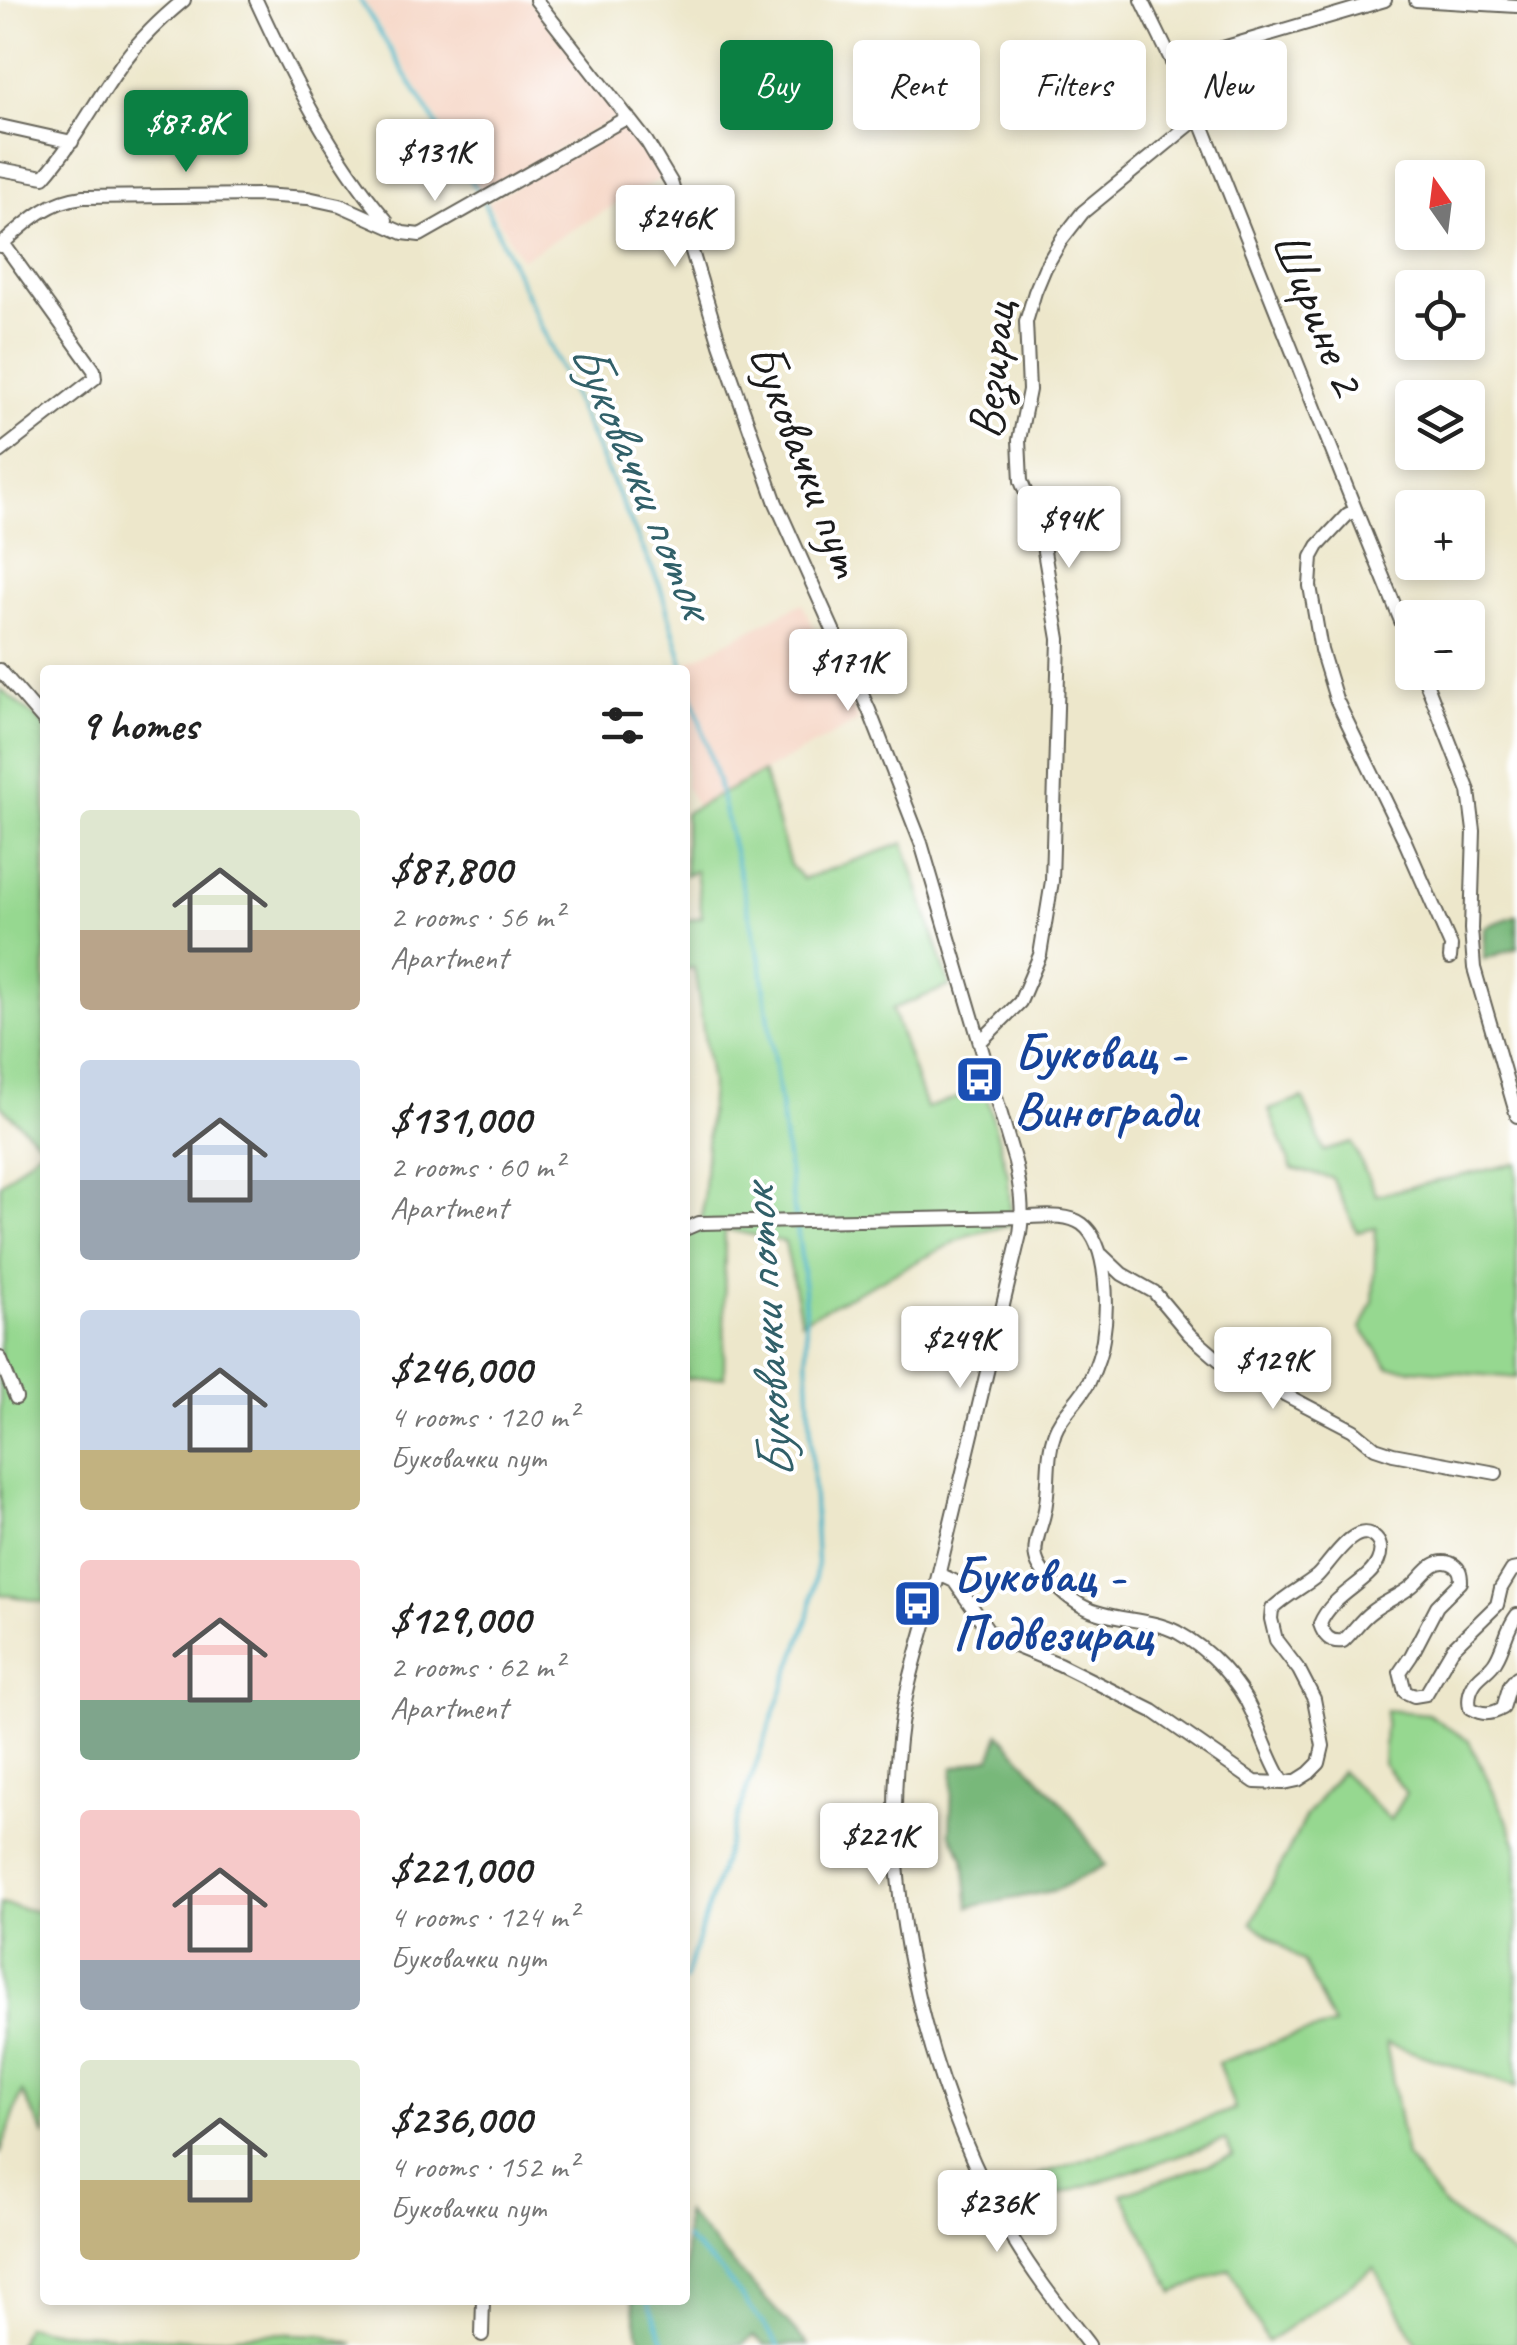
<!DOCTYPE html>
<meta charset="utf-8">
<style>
body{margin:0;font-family:Caveat,sans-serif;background:#f6f6f6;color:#222;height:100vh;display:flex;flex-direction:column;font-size:38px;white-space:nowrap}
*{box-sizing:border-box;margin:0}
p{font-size:32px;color:#767676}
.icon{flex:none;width:55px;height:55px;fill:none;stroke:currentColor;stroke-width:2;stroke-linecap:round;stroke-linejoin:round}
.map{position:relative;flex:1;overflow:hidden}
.panel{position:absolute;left:40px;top:665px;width:650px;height:1640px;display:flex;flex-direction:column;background:#fff;border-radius:10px;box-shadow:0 5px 15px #0003}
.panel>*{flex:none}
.banner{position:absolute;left:720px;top:40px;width:645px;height:90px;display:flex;gap:20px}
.needle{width:65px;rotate:346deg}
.tools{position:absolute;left:1395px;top:160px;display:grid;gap:20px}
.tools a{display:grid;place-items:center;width:90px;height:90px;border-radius:10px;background:#fff;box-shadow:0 5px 15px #0003;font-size:50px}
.price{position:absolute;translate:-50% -85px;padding:0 22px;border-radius:10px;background:#fff;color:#222;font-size:32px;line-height:65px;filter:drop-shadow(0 2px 5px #0008)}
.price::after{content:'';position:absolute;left:50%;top:60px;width:30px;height:22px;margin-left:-15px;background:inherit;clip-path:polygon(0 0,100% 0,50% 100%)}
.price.current{background:#0b8043;color:#fff}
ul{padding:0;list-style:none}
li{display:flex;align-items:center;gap:30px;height:250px;padding:0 40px}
li span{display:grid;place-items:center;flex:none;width:280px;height:200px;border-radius:10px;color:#555}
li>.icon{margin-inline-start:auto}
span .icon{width:120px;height:120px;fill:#fffc;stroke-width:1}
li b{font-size:42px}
h2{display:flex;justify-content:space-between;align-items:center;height:120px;padding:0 40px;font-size:42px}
.chip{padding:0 35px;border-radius:10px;background:#fff;box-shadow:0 5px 15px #0003;font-size:35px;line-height:90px}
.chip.current{background:#0b8043;color:#fff}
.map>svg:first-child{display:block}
.built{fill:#f5d3c1}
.green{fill:#96d890;stroke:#597a56;stroke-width:2.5}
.forest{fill:#78b87a;stroke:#4a6a4b;stroke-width:2.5}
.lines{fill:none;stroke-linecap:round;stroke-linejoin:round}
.stream{stroke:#4ab4c8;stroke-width:4}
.minor-casing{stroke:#656359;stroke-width:16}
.minor{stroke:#fff;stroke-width:12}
.labels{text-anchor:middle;stroke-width:8;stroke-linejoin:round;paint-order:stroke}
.street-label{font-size:50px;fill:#1c1c1c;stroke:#fff}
.transit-label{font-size:50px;font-weight:bold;fill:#164399;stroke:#fff;text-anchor:start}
.water-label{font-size:52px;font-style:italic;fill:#316069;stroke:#fff}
</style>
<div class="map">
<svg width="1517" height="2345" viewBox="0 0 1517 2345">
<rect width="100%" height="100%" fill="#fff"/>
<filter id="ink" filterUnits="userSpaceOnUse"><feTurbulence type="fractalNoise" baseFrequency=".01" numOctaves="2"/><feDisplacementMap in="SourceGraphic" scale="20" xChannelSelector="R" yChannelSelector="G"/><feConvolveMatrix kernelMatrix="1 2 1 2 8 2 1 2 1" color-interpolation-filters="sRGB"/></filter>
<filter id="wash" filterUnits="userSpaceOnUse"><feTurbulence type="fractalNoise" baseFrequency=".0048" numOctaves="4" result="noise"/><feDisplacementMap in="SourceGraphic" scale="40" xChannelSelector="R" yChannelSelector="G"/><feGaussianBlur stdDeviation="2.25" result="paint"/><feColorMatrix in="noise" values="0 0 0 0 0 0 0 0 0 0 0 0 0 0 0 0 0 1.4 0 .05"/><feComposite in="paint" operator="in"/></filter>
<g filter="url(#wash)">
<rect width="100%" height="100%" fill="#ede7cb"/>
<path class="built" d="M364 0H529L620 115 482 192Z
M625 123 662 178 521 259 488 202Z
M802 603 859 721 697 807 685 786V670H673Z"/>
<path class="green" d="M0 689 45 725V1602L0 1594V1184L43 1146 0 1105Z
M763 772 790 865 803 879 904 843 950 986 892 1009 926 1108 985 1089 1008 1175 1011 1218 1010 1225 969 1235 801 1321 785 1242 725 1229 724 1377 685 1379V1233L701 1231 711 1085 694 968 685 969V921L702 917 696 871 685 875V813Z
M1303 1098 1324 1151 1352 1143 1376 1195 1517 1163V1378L1389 1367 1361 1328 1373 1302 1376 1228 1357 1232 1332 1178 1292 1169 1269 1110Z
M1386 1710 1428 1714 1469 1741 1510 1826 1517 1846V2087L1386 2043 1406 2157 1445 2207 1517 2258V2345H1418L1374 2268 1267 2342 1230 2269 1174 2293 1122 2194 1233 2156 1225 2140 1098 2182 1002 2211 994 2190 1235 2109 1218 2063 1293 2036 1334 2026 1304 1963 1252 1923 1306 1816 1341 1771 1390 1820 1406 1793 1383 1763Z
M0 1904 45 1913V2136L22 2092 0 2155Z
M26 2326 57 2332 198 2340 266 2333 320 2335 355 2345H17Z"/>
<path class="forest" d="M1517 915V948L1484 959 1485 927Z
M999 1733 1067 1809 1105 1865 1057 1890 969 1907 964 1858 950 1833 953 1768 991 1757Z
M685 2212 808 2345H765L753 2336 742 2345H644L638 2331 632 2300H685Z"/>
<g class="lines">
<path class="stream" d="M360 0 483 200 660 586 685 670
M685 671 717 779 762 969 795 1218
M685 1980 733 1829 809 1616 817 1564 803 1271 797 1227
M685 2238 723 2273 779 2345
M647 2300 666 2345"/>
</g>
</g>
<g filter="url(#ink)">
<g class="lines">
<defs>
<path id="minor" d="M256 0C291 76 331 155 386 220
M536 0 647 142 671 182 720 344 776 503 869 710 921 843 1015 1162C1020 1186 1024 1209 1020 1234 993 1346 966 1459 939 1572 926 1628 905 1682 899 1740 880 1905 932 2099 1014 2241 1036 2278 1063 2311 1089 2345
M1142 0 1199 117 1356 511 1412 648
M1416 0 1517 6
M1172 63 1385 0
M0 126 72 142
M0 169 44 177C75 142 96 99 124 61 141 38 162 18 184 0
M0 246C26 223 47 201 83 197L260 195 308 198 340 205 403 233 420 235 628 117
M0 452 95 378 94 370 3 243
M1356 511 1348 514 1318 546 1312 557 1310 586 1321 650 1336 699 1404 839 1451 946 1450 958
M0 670 45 722
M1422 672 1469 791 1474 831 1471 929 1474 968 1517 1116
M980 1042 1020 1002 1040 955 1052 881 1059 639 1040 528 1021 481 1019 440 1029 390 1026 322 1035 292 1045 268 1062 239 1083 212 1199 117
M685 1229 699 1223 1023 1217C1040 1217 1067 1213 1082 1224 1109 1244 1108 1309 1103 1339 1101 1354 1095 1369 1089 1382 1080 1400 1062 1413 1055 1432 1045 1459 1051 1487 1044 1514 1041 1528 1033 1544 1036 1558 1038 1568 1046 1576 1053 1583 1065 1595 1080 1607 1096 1612 1123 1621 1151 1619 1177 1632 1210 1650 1238 1680 1253 1714 1263 1738 1270 1761 1284 1783
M1102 1255 1122 1274 1154 1292 1190 1335 1219 1360 1353 1430 1375 1448 1393 1454 1496 1473
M0 1358 16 1398
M939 1574 954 1581 988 1630 1000 1640 1059 1664 1153 1711 1255 1782 1284 1783 1298 1780 1309 1773 1319 1763 1323 1746 1314 1699 1299 1670 1276 1640 1271 1619 1272 1609C1286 1595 1302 1588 1317 1576 1330 1564 1356 1517 1376 1539 1382 1545 1381 1554 1378 1561 1369 1583 1332 1594 1320 1624 1324 1636 1330 1643 1343 1641 1353 1632 1360 1620 1371 1612 1383 1602 1399 1597 1412 1586 1423 1577 1433 1557 1450 1563 1460 1567 1461 1573 1461 1582L1437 1606 1411 1656 1400 1672 1405 1692 1414 1696 1426 1694 1453 1648 1497 1605 1501 1588 1512 1570 1517 1569
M1517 1615C1506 1629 1505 1645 1496 1660 1491 1670 1479 1675 1474 1684 1469 1692 1468 1699 1470 1708 1483 1715 1490 1715 1503 1708L1510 1685 1517 1677
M482 2335 483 2300"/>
</defs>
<use href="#minor" class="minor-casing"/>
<use href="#minor" class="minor"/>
</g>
</g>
<defs>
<symbol id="bus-square" viewBox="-11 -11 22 22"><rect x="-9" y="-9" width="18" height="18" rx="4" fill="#1a4fb4" stroke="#fff"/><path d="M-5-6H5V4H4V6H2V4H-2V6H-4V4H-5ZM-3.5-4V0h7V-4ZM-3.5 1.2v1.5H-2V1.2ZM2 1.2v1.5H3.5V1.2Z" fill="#fff"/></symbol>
</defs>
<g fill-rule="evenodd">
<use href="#bus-square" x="952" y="1052" width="55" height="55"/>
<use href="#bus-square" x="890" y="1576" width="55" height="55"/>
</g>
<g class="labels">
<g class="street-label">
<text transform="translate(1320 312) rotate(68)" y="18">Ширине 2</text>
<text transform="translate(990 370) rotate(-84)" y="18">Везирац</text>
<text transform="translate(808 459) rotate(69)" y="18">Буковачки пут</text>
</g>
<g class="transit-label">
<text x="1014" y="1069">Буковац -<tspan x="1014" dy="58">Виногради</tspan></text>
<text x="953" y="1592">Буковац -<tspan x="953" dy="58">Подвезирац</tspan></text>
</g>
<g class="water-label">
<text transform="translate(643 478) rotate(67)" y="18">Буковачки поток</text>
<text transform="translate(766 1334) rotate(-94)" y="18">Буковачки поток</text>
</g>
</g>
</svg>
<div class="tools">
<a><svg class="needle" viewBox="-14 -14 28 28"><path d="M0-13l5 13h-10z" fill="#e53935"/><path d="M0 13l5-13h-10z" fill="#767676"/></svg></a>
<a><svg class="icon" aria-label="locate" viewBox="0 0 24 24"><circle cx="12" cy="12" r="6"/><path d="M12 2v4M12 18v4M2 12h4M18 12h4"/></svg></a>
<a><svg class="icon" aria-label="layers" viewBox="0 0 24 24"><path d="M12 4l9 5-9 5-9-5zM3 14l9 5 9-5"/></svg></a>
<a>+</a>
<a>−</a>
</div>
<b class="price current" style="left:186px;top:175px">$87.8K</b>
<b class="price" style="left:435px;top:204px">$131K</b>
<b class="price" style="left:675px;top:270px">$246K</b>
<b class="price" style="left:1069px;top:571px">$94K</b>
<b class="price" style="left:848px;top:714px">$171K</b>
<b class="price" style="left:960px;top:1391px">$249K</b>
<b class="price" style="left:1273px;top:1412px">$129K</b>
<b class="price" style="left:879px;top:1888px">$221K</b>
<b class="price" style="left:997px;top:2255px">$236K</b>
<div class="banner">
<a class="chip current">Buy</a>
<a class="chip">Rent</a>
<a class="chip">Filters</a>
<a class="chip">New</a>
</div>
<section class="panel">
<h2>9 homes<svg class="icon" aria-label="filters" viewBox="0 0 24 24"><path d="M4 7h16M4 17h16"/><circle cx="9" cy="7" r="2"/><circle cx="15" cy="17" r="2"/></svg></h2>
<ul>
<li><span style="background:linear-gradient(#dfe7d0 60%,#b9a48a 0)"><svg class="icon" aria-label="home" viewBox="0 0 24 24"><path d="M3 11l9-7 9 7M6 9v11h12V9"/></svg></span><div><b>$87,800</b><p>2 rooms · 56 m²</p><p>Apartment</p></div></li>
<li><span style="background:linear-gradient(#c9d6e8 60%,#9aa5b1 0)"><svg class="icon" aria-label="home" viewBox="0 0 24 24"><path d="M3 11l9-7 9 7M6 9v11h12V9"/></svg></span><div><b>$131,000</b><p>2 rooms · 60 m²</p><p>Apartment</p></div></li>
<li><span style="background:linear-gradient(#c9d6e8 70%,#c2b280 0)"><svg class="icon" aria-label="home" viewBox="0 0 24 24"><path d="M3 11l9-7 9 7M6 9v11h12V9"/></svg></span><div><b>$246,000</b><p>4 rooms · 120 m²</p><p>Буковачки пут</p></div></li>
<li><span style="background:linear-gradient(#f6c9c9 70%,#7fa58c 0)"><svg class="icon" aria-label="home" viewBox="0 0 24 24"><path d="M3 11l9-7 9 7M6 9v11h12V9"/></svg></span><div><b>$129,000</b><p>2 rooms · 62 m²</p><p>Apartment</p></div></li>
<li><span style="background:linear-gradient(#f6c9c9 75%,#9aa5b1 0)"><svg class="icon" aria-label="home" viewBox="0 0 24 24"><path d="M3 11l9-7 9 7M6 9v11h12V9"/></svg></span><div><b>$221,000</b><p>4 rooms · 124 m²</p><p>Буковачки пут</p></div></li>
<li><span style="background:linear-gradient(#dfe7d0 60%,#c2b280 0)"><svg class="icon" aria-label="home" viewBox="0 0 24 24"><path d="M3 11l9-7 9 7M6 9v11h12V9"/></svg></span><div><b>$236,000</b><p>4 rooms · 152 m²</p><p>Буковачки пут</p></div></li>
</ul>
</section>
</div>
